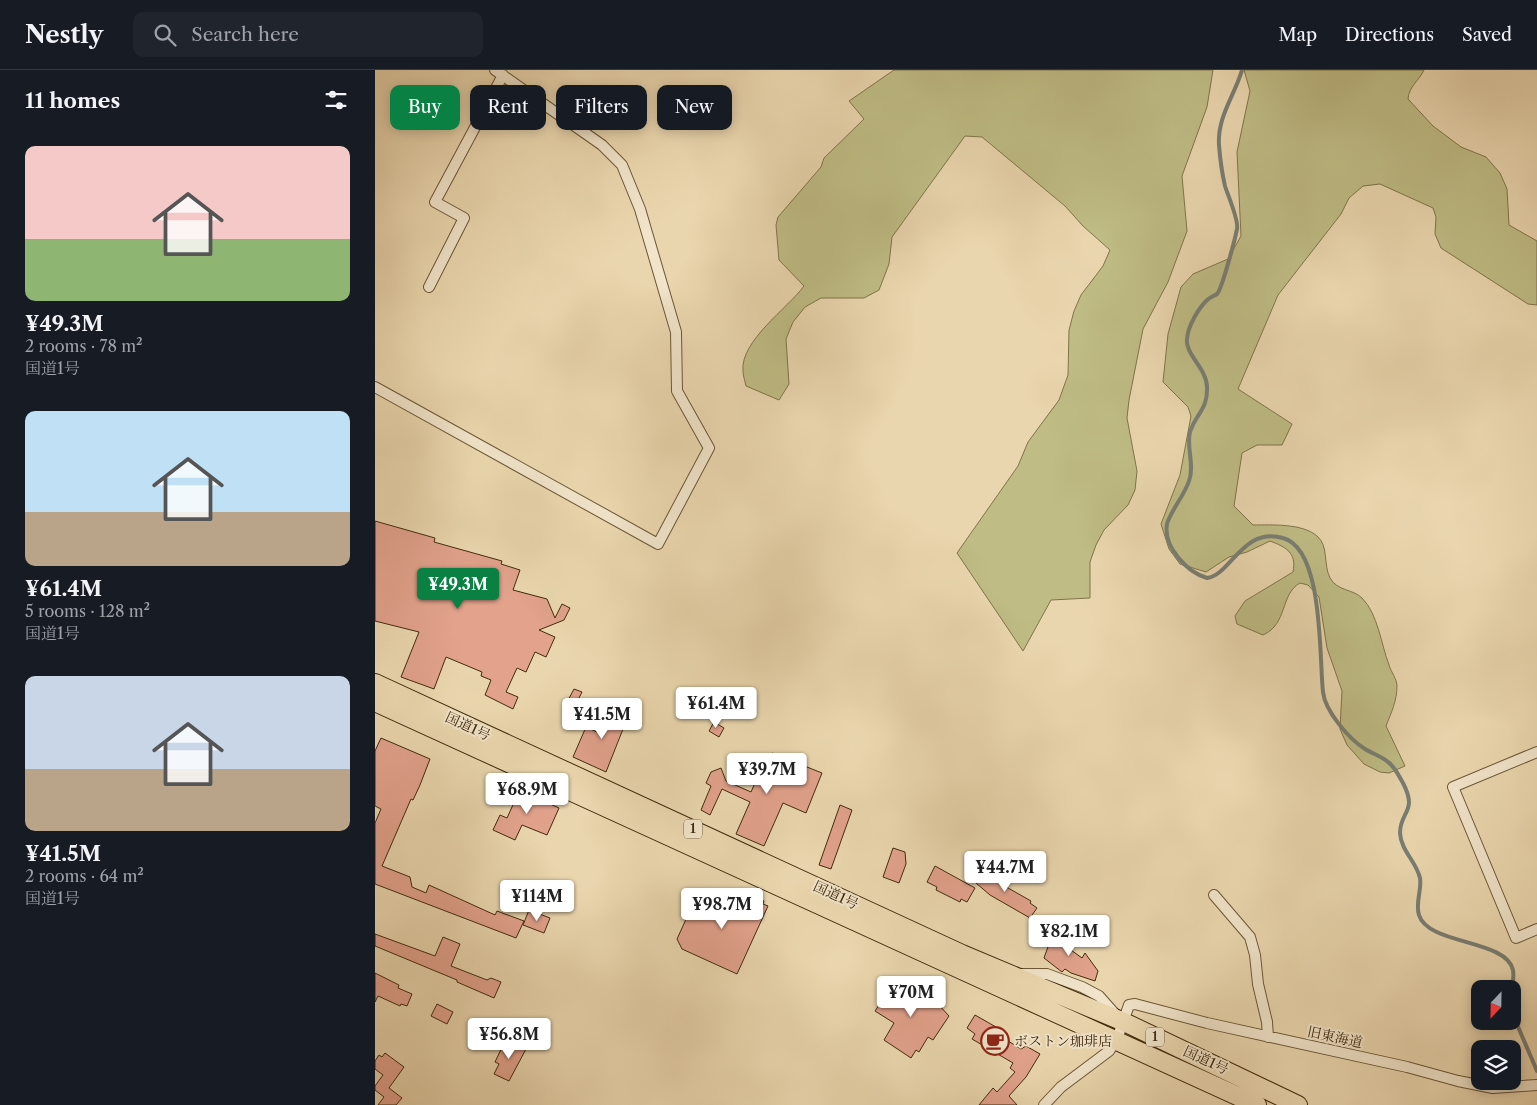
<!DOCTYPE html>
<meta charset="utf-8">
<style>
body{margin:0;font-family:"Libre Caslon Text","Noto Serif JP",serif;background:#20242c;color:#f1f3f6;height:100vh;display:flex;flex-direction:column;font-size:19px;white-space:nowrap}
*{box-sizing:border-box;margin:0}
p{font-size:16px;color:#9ea1a6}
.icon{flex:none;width:28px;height:28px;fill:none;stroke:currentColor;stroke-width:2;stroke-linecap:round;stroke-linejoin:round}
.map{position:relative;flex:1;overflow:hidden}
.sheet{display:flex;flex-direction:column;background:#171b24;width:375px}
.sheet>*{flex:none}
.top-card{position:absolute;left:15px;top:15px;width:475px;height:45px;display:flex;gap:10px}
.needle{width:32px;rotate:202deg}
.controls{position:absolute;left:1096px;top:910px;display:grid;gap:10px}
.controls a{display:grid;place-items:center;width:50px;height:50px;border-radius:10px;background:#171b24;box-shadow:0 2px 12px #0003;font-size:25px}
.price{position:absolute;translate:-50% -42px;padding:0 11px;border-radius:5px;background:#fff;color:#222;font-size:16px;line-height:32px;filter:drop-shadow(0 1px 2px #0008)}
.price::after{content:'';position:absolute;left:50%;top:30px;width:15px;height:11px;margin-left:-8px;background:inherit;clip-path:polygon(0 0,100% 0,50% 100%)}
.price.active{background:#0b8043;color:#fff}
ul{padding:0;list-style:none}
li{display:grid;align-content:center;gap:10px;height:265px;padding:0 25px}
li span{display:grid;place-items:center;height:155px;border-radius:10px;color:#555}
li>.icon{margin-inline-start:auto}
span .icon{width:90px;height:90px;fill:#fffc;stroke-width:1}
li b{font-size:21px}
h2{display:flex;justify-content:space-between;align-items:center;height:60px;padding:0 25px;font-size:21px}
.pill{padding:0 18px;border-radius:10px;background:#171b24;box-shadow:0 2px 12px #0003;font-size:18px;line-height:45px}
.pill.active{background:#0b8043;color:#fff}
header{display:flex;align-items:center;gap:30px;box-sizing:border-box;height:70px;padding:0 25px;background:#171b24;border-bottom:1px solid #363941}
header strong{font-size:24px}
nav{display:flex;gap:28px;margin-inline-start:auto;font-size:18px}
.search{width:350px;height:45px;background:#20242c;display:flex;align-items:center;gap:12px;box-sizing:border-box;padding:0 18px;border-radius:10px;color:#9ea1a6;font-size:19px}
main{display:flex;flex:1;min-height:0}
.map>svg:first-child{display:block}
.green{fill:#bfbc85;stroke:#807449}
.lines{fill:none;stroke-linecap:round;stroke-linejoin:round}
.stream{stroke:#797e73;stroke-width:4}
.building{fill:#e2a28c;stroke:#412b0d}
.street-casing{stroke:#6b5635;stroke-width:12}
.highway-casing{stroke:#412b0d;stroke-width:20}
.street{stroke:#f1e4ca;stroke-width:10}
.highway{stroke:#ead6ae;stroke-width:18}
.labels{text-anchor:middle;stroke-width:4;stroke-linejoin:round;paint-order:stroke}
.shield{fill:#f1e4ca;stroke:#766246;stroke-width:1}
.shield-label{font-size:12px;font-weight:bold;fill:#412b0d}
.street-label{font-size:14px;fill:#412b0d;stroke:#f1e4ca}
.poi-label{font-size:14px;fill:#412b0d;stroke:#f1e4ca;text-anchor:start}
</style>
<header>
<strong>Nestly</strong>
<div class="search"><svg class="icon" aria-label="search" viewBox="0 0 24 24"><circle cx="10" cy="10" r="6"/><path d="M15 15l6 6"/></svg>Search here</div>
<nav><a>Map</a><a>Directions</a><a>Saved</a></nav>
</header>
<main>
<section class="sheet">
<h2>11 homes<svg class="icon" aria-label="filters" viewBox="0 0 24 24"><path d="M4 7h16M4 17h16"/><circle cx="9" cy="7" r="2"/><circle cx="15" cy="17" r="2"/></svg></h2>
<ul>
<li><span style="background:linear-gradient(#f6c9c9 60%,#8fb573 0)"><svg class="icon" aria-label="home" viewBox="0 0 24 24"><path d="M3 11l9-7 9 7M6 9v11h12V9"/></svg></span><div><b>¥49.3M</b><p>2 rooms · 78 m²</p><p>国道1号</p></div></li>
<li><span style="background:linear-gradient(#bfe0f5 65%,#b9a48a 0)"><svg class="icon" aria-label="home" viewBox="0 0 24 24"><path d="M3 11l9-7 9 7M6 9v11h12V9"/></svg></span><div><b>¥61.4M</b><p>5 rooms · 128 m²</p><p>国道1号</p></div></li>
<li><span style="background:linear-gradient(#c9d6e8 60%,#b9a48a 0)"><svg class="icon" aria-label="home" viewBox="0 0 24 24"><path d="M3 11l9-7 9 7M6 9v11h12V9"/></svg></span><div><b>¥41.5M</b><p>2 rooms · 64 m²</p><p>国道1号</p></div></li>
</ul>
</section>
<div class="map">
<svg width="1162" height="1035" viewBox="0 0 1162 1035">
<rect width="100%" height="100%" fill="#ead6ae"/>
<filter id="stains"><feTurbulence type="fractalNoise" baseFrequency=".004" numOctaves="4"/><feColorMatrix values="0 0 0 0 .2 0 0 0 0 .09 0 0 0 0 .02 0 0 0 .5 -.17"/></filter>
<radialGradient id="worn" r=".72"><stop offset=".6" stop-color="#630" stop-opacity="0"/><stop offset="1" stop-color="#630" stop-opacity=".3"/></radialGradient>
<path class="green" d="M519 0H838L832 37 807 106 812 161 793 212 768 259 754 330 752 348 762 401 760 420 753 435 729 460 721 475 715 492V528L676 530 648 581 582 483 643 396 653 372 684 330 693 305 694 260 699 241 706 225 728 196 735 180 708 156 690 136 607 67 590 66 517 167 514 194 504 220 489 228H446L430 237 418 252 411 269 414 314 404 330 371 316C370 311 368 306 368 301 365 271 413 238 429 216L404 190 401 155 403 147 446 97 449 88 489 49 474 31Z
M869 0H1049C1044 11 1034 16 1033 29L1058 56 1086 77 1111 87 1125 103 1132 119 1134 155 1162 171V235L1153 234 1066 178 1060 164 1061 147 1058 138 1005 114 988 116 974 128 966 144 903 225 863 319 917 354 907 375H882L867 383 859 436 878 455C896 455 927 453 942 466 954 476 948 494 955 508 962 521 978 519 987 528 1003 544 1006 574 1014 595 1016 602 1022 609 1022 616 1022 631 1016 643 1011 656L1030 696 1014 703 1005 702 989 694 972 675 965 659 967 621 952 578 944 527 933 515 925 513C905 524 913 554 888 565L862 554 860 546 870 531 918 502C922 483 911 477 895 471L872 482 854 487 831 502 805 494 794 479 786 454 805 405 816 346 813 337 788 312 793 264 806 217 818 204 853 189 866 166 862 82 875 21Z"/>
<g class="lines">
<path class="stream" d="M867 0C860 25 842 47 844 75 845 88 847 103 850 116 853 126 864 150 862 159 860 169 847 219 842 224 839 226 835 227 832 230 823 239 813 256 812 269 810 284 832 299 832 317 833 340 821 343 815 362 811 377 820 395 814 411 810 424 794 444 792 454 788 477 812 502 832 508 856 505 868 456 908 468 949 479 944 588 948 622 950 641 974 669 990 679 998 684 1006 686 1013 692 1020 697 1024 706 1028 713 1043 742 1025 741 1025 763 1026 781 1041 791 1045 808 1047 820 1040 833 1044 845 1053 875 1131 869 1138 900 1139 906 1138 913 1137 919
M1138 945 1162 1001"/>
</g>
<path class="building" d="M0 451 60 468 59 472 127 491 126 494 145 500 138 520 172 529 180 548 187 534 195 538 189 550 164 560 180 567 171 587 160 582 151 602 142 598 131 622 143 627 138 639 110 625 116 610 106 606 107 602 71 587 59 619 26 607 44 562 0 551Z
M199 619 207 622 199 638 191 634Z
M240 633 252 638 248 647 252 649 231 702 198 687 211 657 222 662 232 640 236 642Z
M339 652 349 658 344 667 334 661Z
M6 668 55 689 45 715 38 730 36 729 7 796 35 807 37 817 51 823 54 815 120 845 122 841 149 851 141 868 0 814V753L6 739 0 736V681Z
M397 683 447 703 431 743 408 733 389 776 361 764 375 732 347 719 335 745 326 740 336 716 331 713 336 702 346 698 351 711 376 722 388 695 392 697Z
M147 715 162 722 160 727 184 738 172 765 147 755 140 770 118 760 125 745 132 748Z
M465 735 477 740 456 799 444 795Z
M518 778 530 782 531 794 524 813 508 807Z
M560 796 600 818 592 832 586 829 585 832 561 820 562 817 552 812Z
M616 797 629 809 626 814 656 831 655 833 662 838 655 848 615 825 601 813Z
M323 823 354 838 356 834 360 835 366 824 371 826 372 824 389 831 388 834 393 836 362 904 307 879 302 869Z
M154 840 175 848 169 863 148 855Z
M686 858 696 866 689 875 707 888 710 883 723 901 720 911 696 903 690 899 687 902 669 888 679 860 683 861Z
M0 864 60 886 68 867 85 874 76 896 112 910 116 908 126 912 119 928 82 912V910L0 876Z
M0 903 24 915 23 918 37 924 32 936 26 934 25 936 3 926 0 932Z
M522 908 563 934 574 946 558 970 553 967 544 982 541 980 536 988 509 970 519 953 500 941Z
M62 934 78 942 72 954 56 946Z
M600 945 628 961 625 966 646 979 651 976 665 984 651 1007 634 1026 642 1035H604L618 1018 622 1022 640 1002 635 998 638 993 597 969 600 964 592 958Z
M130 971 151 979 134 1011 119 1004 124 994 120 992Z
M10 983 29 997 14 1018 27 1028 21 1035H3L9 1027 0 1020V1016L8 1005 0 999V991L4 985 7 987Z"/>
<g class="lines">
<defs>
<path id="street" d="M54 217 89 148 60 132 128 5
M0 317 283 474 334 378 302 321 301 262 265 139 247 95 227 75 120 0
M1162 682 1078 717 1141 868 1162 859
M839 825 875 867 880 885 883 914 892 952 893 967
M644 904H672L707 917 724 926 740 944
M669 1035 686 1017 734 981 742 969 754 935 760 934 832 953 1032 997 1083 1011 1118 1018 1162 1015"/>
<path id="highway" d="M0 613 587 884 749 952 923 1035
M0 632 882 1035"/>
</defs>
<use href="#street" class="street-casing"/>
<use href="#highway" class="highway-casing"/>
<use href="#street" class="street"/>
<use href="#highway" class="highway"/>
</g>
<defs>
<symbol id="cafe-ring" viewBox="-11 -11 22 22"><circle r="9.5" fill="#f1e4ca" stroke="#8f2418" stroke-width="1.5"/><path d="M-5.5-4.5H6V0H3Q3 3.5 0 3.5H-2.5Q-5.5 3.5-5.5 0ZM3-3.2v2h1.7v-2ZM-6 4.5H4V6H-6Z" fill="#8f2418"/></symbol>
</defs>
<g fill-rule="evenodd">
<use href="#cafe-ring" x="604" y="955" width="32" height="32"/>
</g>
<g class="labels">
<g class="shield">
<rect x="309" y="749.5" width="18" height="19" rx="4"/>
<rect x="771" y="957.5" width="18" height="19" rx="4"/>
</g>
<g class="shield-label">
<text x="318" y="763">1</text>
<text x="780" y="971">1</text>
</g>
<g class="street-label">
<text transform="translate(93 656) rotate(25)" y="5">国道1号</text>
<text transform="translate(461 825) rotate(25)" y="5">国道1号</text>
<text transform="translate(960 967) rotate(12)" y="5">旧東海道</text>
<text transform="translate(831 990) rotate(25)" y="5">国道1号</text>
</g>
<g class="poi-label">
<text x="639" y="976">ボストン珈琲店</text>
</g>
</g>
<rect width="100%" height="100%" filter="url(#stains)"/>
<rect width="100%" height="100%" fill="url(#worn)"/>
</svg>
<div class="controls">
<a><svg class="needle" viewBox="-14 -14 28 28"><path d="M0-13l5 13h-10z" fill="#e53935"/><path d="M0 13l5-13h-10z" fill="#9ea1a6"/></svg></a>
<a><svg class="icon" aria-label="layers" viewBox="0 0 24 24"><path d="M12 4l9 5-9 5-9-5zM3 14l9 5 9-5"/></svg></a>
</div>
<b class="price active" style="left:83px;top:540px">¥49.3M</b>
<b class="price" style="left:341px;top:659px">¥61.4M</b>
<b class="price" style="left:227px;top:670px">¥41.5M</b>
<b class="price" style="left:392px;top:725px">¥39.7M</b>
<b class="price" style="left:152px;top:745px">¥68.9M</b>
<b class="price" style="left:630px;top:823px">¥44.7M</b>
<b class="price" style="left:162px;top:852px">¥114M</b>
<b class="price" style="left:347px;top:860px">¥98.7M</b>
<b class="price" style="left:694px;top:887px">¥82.1M</b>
<b class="price" style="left:536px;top:948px">¥70M</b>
<b class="price" style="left:134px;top:990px">¥56.8M</b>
<div class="top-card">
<a class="pill active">Buy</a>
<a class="pill">Rent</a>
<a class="pill">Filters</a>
<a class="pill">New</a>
</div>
</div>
</main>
